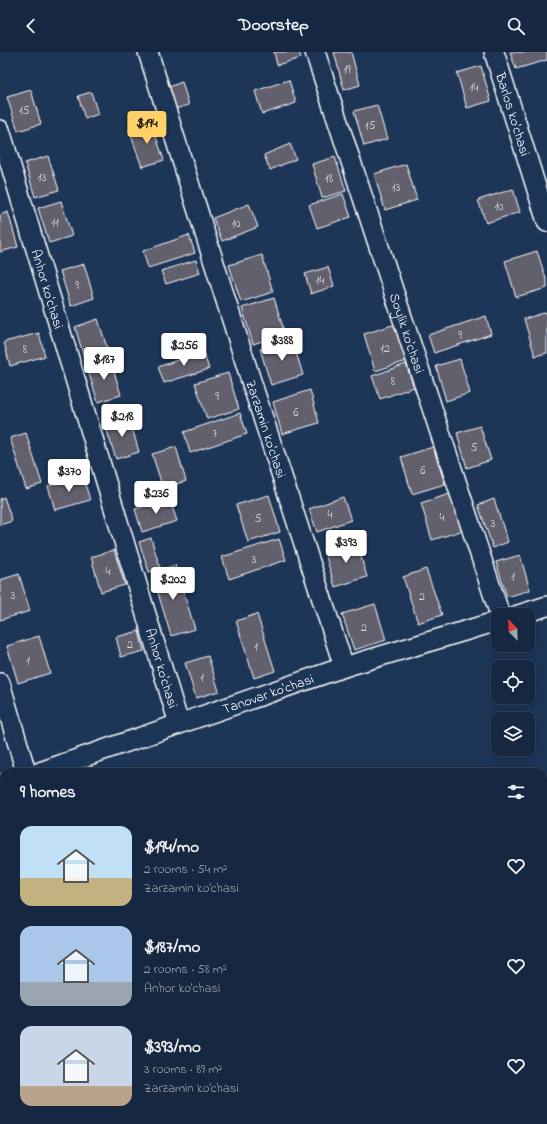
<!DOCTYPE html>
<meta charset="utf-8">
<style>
body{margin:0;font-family:"Indie Flower",sans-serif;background:#23344c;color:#f1f3f6;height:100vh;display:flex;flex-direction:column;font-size:15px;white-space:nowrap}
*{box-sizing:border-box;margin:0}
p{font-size:13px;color:#9ea6b1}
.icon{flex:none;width:22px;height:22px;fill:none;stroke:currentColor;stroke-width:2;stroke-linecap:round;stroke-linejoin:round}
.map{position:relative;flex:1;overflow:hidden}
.panel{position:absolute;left:0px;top:716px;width:547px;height:356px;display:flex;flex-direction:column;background:#162841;border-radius:12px 12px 0 0;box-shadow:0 2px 10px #0003,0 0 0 1px #35445a}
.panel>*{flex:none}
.needle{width:26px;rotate:337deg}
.buttons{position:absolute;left:491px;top:556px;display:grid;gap:8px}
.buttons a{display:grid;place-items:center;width:44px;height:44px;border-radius:8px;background:#162841;box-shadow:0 2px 10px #0003,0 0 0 1px #35445a;font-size:20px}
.price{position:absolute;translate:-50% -34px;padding:0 9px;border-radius:4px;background:#fff;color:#222;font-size:13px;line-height:26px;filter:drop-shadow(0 1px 2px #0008)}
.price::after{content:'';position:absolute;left:50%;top:24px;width:12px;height:9px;margin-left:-6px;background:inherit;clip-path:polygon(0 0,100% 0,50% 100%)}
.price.selected{background:#ffd166;color:#111}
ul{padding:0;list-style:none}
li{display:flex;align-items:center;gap:12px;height:100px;padding:0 20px}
li span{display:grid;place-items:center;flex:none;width:112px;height:80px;border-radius:12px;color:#555}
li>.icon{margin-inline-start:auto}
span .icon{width:48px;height:48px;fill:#fffc;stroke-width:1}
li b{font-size:17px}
h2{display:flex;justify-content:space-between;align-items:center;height:48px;padding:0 20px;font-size:17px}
header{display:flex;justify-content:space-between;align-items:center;height:52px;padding:0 20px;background:#162841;font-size:18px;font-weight:700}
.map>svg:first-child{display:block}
.built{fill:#32425e}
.green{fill:#577573;stroke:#abbab9}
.building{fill:#63616d;stroke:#fff}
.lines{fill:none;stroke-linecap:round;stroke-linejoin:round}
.minor-casing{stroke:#fff;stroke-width:22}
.minor{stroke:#1d3557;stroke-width:19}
.labels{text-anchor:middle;stroke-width:3.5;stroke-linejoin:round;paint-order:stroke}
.number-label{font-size:12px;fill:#d8d8da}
.street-label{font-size:14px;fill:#fff;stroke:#1d3557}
</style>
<header><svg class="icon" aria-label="back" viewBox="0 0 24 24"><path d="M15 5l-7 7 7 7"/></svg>Doorstep<svg class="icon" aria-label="search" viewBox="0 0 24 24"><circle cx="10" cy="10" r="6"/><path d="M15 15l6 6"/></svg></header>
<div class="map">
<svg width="547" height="1072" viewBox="0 0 547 1072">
<rect width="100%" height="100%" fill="#1d3557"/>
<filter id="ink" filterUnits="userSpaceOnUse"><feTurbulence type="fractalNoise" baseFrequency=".025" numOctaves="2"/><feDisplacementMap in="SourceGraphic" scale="8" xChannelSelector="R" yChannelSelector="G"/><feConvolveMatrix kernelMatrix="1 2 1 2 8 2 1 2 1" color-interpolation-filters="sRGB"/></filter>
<g filter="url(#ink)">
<path class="built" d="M153 1068H533L534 1072H154Z"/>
<path class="green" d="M196 1068H269L270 1071 197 1072Z"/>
<path class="building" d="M274 0H299L301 6 277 13Z
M334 0H351L360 33 344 38Z
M510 0H547V8L516 17Z
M481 14 491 49 467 56 457 21Z
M289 28 296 51 262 62 255 39Z
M182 30 189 53 175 57 169 35Z
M31 38 41 72 18 79 7 45Z
M91 40 98 62 85 67 78 44Z
M377 53 387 87 364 94 354 59Z
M151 70 164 108 142 115 129 78Z
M290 92 296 107 270 118 264 103Z
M48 104 59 138 35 145 25 111Z
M335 105 346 139 322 146 312 112Z
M406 112 417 148 385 158 374 122Z
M513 137 520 160 486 171 478 148Z
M343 142 351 165 317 176 309 153Z
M61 149 72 184 49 191 38 156Z
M249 152 258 175 222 189 213 166Z
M8 160 18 195 0 200V163Z
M189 183 195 201 148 216 143 199Z
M537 199 547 230V236L516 245 505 209Z
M262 203 273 240 241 250 229 213Z
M196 208 200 221 166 232 161 219Z
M84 212 94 246 71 254 60 219Z
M328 215 334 234 311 242 305 222Z
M274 246 285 282 253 292 242 256Z
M547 260V301L535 304 524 267Z
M486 264 491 282 434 301 428 283Z
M98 267 109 302 85 309 75 275Z
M396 272 407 309 375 319 364 282Z
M39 281 45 304 10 314 4 290Z
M292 287 303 323 271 333 260 297Z
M203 299 209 317 164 331 158 315Z
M460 307 470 341 446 349 436 314Z
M111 309 121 343 98 350 87 316Z
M406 312 414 335 380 347 372 324Z
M228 321 239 357 207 367 195 331Z
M310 338 319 371 282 382 273 350Z
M240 361 247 382 190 401 184 380Z
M129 365 139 400 116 407 105 373Z
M480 374 491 408 467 416 457 381Z
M26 381 42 432 26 437 10 386Z
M176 395 186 429 163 436 152 402Z
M433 395 445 432 412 442 401 405Z
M83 425 90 448 55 458 48 434Z
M453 441 464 478 432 488 421 451Z
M269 443 280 480 248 490 236 453Z
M4 445 12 469 0 473V447Z
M343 445 351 468 317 480 309 457Z
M169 446 177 469 142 480 135 457Z
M494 447 508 490 493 496 478 453Z
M151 486 160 516 149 520 139 490Z
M279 487 286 508 229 527 222 505Z
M356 488 367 525 335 535 324 498Z
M114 498 125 533 101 540 91 505Z
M520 503 530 538 507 545 496 510Z
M175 513 195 577 171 584 152 521Z
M426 517 442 563 418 571 403 525Z
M19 522 30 559 0 568V528Z
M375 552 386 588 354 598 342 562Z
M257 562 275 619 254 626 236 569Z
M139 579 144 599 121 605 116 585Z
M39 584 50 621 18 631 7 594Z
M208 604 219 639 196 646 185 611Z
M547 765V792L543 780V766Z
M547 842V869L543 870V844Z"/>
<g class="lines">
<defs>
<g id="minor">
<path id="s1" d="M148 0 253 335 344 615"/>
<path id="s2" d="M315 0 500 563"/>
<path id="s3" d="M494 0 547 170"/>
<path id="s4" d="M0 78 179 672"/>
<path d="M518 563 547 554"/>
<path d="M0 631 26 720"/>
<path id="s5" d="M40 720 344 615 498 569"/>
<path d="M0 733 4 732"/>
<path d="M543 833 547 832"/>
<path d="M0 1002 4 1001"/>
<path d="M543 1047 547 1060"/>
<path d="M135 1068 136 1072"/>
</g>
</defs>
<use href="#minor" class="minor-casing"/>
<use href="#minor" class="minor"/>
</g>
</g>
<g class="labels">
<g class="number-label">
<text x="347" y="21">19</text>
<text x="474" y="39">14</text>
<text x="24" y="62">15</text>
<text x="370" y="77">15</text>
<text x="42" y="129">13</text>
<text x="329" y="130">18</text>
<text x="396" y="139">13</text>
<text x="499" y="158">10</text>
<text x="55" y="174">11</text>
<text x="236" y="175">10</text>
<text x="320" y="232">14</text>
<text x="77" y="237">9</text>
<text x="460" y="287">9</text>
<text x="385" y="300">12</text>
<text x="25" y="301">8</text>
<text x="393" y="333">8</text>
<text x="217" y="348">9</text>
<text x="296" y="364">6</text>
<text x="215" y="385">7</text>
<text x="474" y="399">5</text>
<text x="423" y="422">6</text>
<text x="330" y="466">4</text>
<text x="442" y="469">4</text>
<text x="258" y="470">5</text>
<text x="493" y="475">3</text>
<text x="254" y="511">3</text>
<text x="108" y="523">4</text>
<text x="513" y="528">1</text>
<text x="13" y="547">3</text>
<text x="422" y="548">2</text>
<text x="364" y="579">2</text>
<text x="130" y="596">2</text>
<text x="256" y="598">1</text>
<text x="28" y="612">1</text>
<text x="202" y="629">1</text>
</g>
<g class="street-label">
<text dy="5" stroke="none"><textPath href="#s3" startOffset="65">Barlos ko'chasi</textPath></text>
<text dy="5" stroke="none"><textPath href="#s4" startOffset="166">Anhor ko'chasi</textPath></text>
<text dy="5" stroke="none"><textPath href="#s2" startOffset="296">Soylik ko'chasi</textPath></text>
<text dy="5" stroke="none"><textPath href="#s1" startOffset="395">Zarzamin ko'chasi</textPath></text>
<text dy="5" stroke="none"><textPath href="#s4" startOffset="562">Anhor ko'chasi</textPath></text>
<text dy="5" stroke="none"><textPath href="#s5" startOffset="241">Tanovar ko'chasi</textPath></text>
</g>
</g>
</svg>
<div class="buttons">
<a><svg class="needle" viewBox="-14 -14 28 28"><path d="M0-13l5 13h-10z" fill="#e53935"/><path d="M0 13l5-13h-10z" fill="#9ea6b1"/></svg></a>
<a><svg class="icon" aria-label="locate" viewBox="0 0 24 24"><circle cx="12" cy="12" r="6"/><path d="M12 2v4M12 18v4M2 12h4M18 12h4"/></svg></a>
<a><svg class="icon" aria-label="layers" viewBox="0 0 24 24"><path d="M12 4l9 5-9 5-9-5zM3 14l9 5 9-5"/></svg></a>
</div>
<b class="price selected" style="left:147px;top:93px">$194</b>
<b class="price" style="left:282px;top:310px">$388</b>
<b class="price" style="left:184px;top:315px">$256</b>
<b class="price" style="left:104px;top:329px">$187</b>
<b class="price" style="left:122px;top:386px">$218</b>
<b class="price" style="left:69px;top:441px">$370</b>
<b class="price" style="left:156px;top:463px">$236</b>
<b class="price" style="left:346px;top:512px">$393</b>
<b class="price" style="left:173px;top:549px">$202</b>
<section class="panel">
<h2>9 homes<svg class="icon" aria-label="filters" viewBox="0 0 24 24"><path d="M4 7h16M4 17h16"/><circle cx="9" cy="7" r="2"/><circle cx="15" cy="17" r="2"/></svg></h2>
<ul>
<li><span style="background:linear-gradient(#bfe0f5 65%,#c2b280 0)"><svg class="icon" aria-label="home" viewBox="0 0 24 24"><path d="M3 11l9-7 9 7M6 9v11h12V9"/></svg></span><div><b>$194/mo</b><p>2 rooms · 54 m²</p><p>Zarzamin ko'chasi</p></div><svg class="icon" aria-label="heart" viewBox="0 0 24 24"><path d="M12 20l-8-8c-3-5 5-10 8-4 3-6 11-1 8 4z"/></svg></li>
<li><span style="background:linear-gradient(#a9c7e8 70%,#9aa5b1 0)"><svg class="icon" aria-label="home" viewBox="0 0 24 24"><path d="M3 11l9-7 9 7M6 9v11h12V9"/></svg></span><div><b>$187/mo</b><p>2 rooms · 58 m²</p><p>Anhor ko'chasi</p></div><svg class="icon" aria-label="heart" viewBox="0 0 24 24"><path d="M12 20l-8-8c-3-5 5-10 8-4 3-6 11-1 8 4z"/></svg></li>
<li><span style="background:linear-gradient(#c9d6e8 75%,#b9a48a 0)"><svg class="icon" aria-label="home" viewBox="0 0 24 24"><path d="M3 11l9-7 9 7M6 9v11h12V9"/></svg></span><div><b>$393/mo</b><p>3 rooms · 89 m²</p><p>Zarzamin ko'chasi</p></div><svg class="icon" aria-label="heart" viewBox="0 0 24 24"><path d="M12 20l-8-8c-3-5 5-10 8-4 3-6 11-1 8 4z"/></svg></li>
</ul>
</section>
</div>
